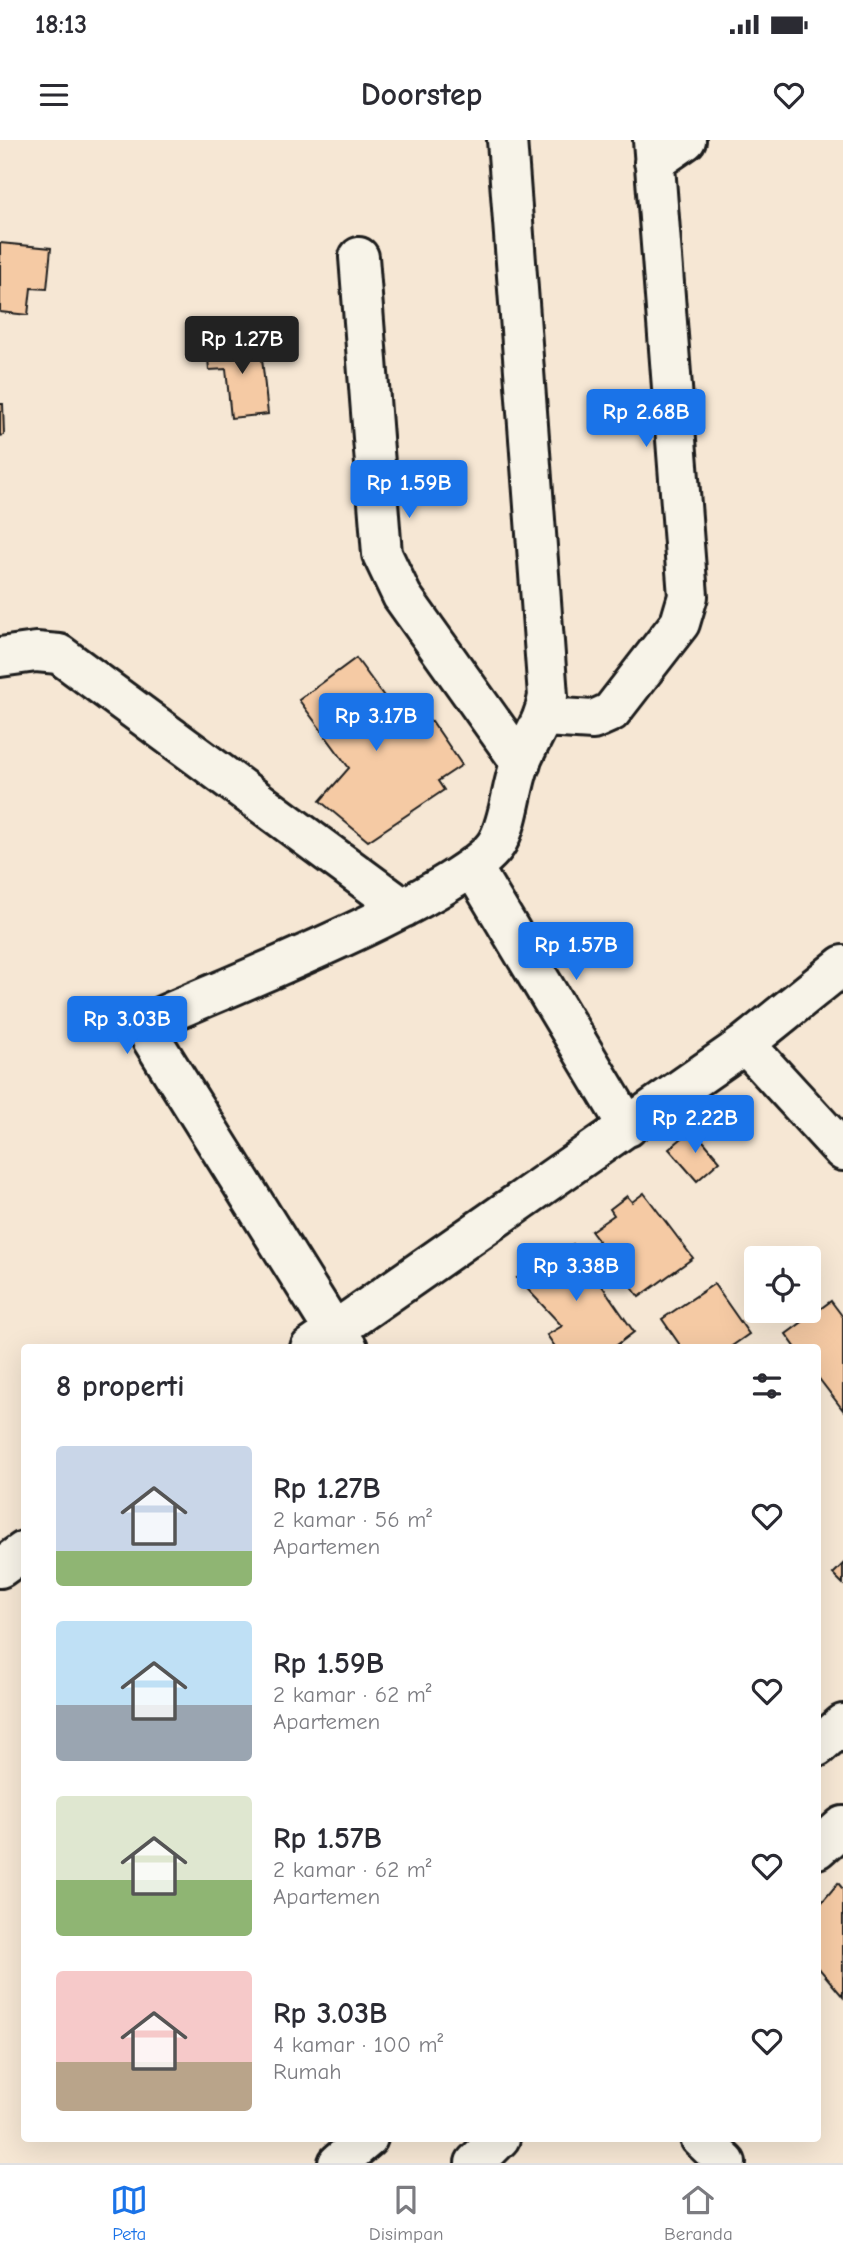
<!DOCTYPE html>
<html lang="id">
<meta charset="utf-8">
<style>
body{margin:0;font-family:"Comic Neue",sans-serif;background:#f7f7f7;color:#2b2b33;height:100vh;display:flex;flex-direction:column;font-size:26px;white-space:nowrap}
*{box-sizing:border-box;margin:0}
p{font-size:23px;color:#7c7c81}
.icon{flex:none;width:38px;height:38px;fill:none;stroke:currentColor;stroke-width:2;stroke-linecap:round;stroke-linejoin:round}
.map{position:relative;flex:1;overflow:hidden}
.side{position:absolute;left:21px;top:1204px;width:800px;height:798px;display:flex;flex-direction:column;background:#fff;border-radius:7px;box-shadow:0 7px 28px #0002}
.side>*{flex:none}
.fabs{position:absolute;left:744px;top:1106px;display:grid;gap:14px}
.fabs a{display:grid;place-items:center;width:77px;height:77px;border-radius:7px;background:#fff;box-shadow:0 7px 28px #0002;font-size:35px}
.price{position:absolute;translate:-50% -60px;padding:0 16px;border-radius:7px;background:#1a73e8;color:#fff;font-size:23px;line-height:46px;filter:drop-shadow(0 2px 4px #0008)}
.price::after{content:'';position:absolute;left:50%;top:42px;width:21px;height:16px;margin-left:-10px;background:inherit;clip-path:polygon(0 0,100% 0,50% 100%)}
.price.on{background:#222;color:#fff}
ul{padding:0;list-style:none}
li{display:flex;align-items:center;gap:21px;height:175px;padding:0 35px}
li span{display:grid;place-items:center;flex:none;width:196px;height:140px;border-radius:7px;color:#555}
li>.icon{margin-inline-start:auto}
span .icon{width:84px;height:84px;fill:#fffc;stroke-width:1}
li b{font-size:30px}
h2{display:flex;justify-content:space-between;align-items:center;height:84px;padding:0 35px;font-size:30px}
.status{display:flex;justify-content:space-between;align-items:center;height:49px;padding:0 35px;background:#fff;direction:ltr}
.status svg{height:19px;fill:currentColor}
header{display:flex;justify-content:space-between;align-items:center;height:91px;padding:0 35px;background:#fff;font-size:32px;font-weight:600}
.menu{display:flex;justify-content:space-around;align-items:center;height:98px;border-top:2px solid #e1e1e2;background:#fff;font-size:19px;color:#7c7c81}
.menu a{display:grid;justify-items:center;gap:4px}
.menu .on{color:#1a73e8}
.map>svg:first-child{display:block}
.building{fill:#f5caa4;stroke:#1c1c1c;stroke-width:2}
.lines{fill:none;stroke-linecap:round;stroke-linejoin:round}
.minor-casing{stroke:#1c1c1c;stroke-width:44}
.minor{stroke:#f7f3e8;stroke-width:38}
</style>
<div class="status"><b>18:13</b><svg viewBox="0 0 49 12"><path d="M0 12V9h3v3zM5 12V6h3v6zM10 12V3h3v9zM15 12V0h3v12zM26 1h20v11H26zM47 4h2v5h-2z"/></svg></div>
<header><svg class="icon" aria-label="menu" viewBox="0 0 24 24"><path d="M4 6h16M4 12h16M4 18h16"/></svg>Doorstep<svg class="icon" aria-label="heart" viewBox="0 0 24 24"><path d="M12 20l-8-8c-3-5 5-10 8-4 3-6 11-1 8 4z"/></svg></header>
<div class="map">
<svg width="843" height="2023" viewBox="0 0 843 2023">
<rect width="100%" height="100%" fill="#f6e7d4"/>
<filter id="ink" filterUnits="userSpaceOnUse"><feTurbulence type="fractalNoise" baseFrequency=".0143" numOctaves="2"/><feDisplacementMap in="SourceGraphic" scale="14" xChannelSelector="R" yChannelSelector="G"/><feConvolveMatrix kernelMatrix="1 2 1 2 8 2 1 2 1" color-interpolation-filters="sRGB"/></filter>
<g filter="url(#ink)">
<path class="building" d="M0 103 51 108 47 149 31 148 28 175 0 172Z
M260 200 268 274 231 278 226 229 209 230 207 206Z
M0 264H3L4 295 0 296Z
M356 518 408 589 432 581 462 625 438 641 444 650 368 701 320 661 349 628 299 560Z
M693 989 720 1021 697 1041 669 1009Z
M644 1053 693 1118 639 1157 591 1091 614 1075 610 1069 627 1056 632 1062Z
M573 1104 634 1192 613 1208H556L547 1195 562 1186 517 1138Z
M714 1144 749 1194 729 1208H682L662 1179Z
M831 1161 843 1177V1270L817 1236V1208H796L786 1194Z
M843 1424V1444L833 1434Z
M838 1743 843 1749V1857L817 1826V1768Z"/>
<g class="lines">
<defs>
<path id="minor" d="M654 22 686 0
M359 117 382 414 402 456 521 623
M0 517 36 512 59 514 403 768
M545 577 593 580 611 572 680 483 688 456 653 0
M473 728 628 987
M745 904 843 1011
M310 1208 745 904 843 825
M348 1208 334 1191 151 898V891L162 876C224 848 472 751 498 701 510 678 511 648 520 624 529 600 544 583 548 556L507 0
M0 1428 24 1411
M817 1607 843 1584
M817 1709 843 1686
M700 1998 726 2023
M338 2023 368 1998
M475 2023 500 1998"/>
</defs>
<use href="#minor" class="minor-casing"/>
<use href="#minor" class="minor"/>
</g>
</g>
</svg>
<div class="fabs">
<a><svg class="icon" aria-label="locate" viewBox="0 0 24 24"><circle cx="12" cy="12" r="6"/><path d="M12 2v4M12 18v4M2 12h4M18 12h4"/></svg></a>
</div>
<b class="price on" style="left:242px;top:236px">Rp 1.27B</b>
<b class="price" style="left:646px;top:309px">Rp 2.68B</b>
<b class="price" style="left:409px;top:380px">Rp 1.59B</b>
<b class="price" style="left:376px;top:613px">Rp 3.17B</b>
<b class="price" style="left:576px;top:842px">Rp 1.57B</b>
<b class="price" style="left:127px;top:916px">Rp 3.03B</b>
<b class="price" style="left:695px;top:1015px">Rp 2.22B</b>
<b class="price" style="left:576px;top:1163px">Rp 3.38B</b>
<section class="side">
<h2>8 properti<svg class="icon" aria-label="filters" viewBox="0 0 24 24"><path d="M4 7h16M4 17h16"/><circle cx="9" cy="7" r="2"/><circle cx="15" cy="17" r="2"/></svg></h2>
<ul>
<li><span style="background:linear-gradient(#c9d6e8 75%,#8fb573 0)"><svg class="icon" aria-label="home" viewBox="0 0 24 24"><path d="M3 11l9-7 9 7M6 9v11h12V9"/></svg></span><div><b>Rp 1.27B</b><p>2 kamar · 56 m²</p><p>Apartemen</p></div><svg class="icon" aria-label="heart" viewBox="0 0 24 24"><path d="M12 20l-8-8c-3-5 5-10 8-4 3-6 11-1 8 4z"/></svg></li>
<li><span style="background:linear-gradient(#bfe0f5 60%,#9aa5b1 0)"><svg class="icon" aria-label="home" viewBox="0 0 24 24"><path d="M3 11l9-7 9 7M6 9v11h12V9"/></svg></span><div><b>Rp 1.59B</b><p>2 kamar · 62 m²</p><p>Apartemen</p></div><svg class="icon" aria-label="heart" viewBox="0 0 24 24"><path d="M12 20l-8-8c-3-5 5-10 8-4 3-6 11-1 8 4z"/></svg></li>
<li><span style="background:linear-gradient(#dfe7d0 60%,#8fb573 0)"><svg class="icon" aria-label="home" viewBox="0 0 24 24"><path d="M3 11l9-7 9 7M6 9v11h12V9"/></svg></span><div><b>Rp 1.57B</b><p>2 kamar · 62 m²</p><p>Apartemen</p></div><svg class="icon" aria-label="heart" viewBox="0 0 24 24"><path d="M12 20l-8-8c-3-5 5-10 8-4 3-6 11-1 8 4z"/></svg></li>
<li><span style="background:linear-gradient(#f6c9c9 65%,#b9a48a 0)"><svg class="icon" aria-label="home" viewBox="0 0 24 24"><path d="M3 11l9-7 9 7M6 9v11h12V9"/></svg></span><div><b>Rp 3.03B</b><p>4 kamar · 100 m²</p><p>Rumah</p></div><svg class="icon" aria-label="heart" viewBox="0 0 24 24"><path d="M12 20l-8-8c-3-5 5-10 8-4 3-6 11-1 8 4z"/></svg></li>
</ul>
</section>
</div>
<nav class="menu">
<a class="on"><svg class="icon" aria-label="map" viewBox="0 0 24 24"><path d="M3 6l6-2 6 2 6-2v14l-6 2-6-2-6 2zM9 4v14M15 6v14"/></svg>Peta</a>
<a><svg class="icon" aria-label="saved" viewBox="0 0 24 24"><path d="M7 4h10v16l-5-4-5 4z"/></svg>Disimpan</a>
<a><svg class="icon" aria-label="home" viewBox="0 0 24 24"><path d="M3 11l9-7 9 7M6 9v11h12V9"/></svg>Beranda</a>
</nav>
